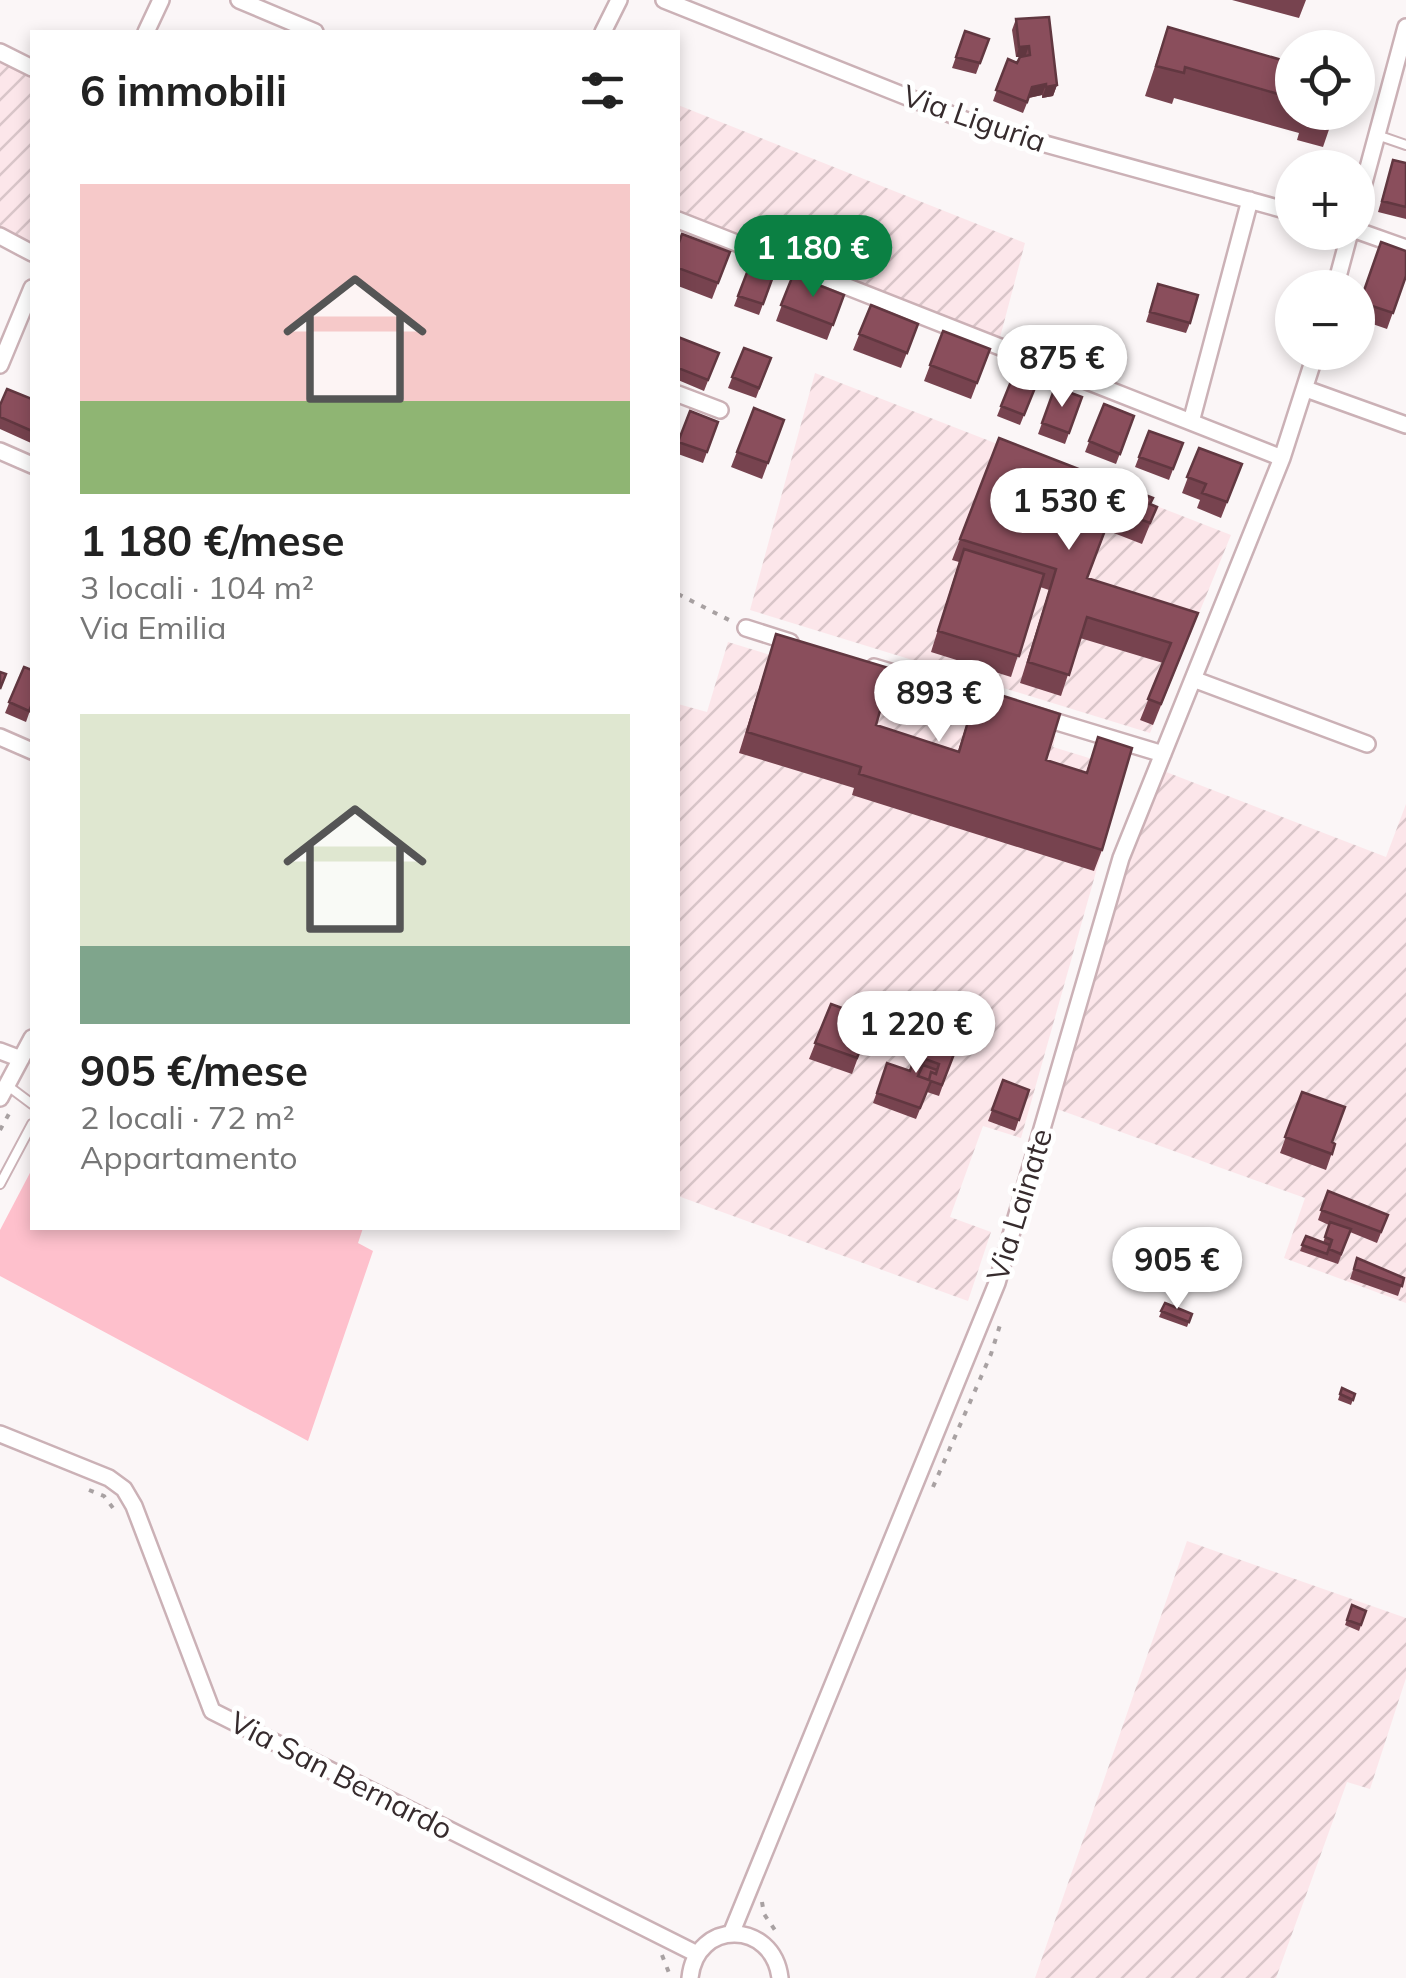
<!DOCTYPE html>
<html lang="it">
<meta charset="utf-8">
<style>
body{margin:0;font-family:Mulish,sans-serif;background:#f6f6f6;color:#222;height:100vh;display:flex;flex-direction:column;font-size:38px;white-space:nowrap}
*{box-sizing:border-box;margin:0}
p{font-size:32px;color:#767676}
.icon{flex:none;width:55px;height:55px;fill:none;stroke:currentColor;stroke-width:2;stroke-linecap:round;stroke-linejoin:round}
.map{position:relative;flex:1;overflow:hidden}
.sheet{position:absolute;left:30px;top:30px;width:650px;height:1200px;display:flex;flex-direction:column;background:#fff;border-radius:0px;box-shadow:0 5px 15px #0003}
.sheet>*{flex:none}
.fabs{position:absolute;left:1275px;top:30px;display:grid;gap:20px}
.fabs a{display:grid;place-items:center;width:100px;height:100px;border-radius:50%;background:#fff;box-shadow:0 5px 15px #0003;font-size:50px}
.price{position:absolute;translate:-50% -85px;padding:0 22px;border-radius:35px;background:#fff;color:#222;font-size:32px;line-height:65px;filter:drop-shadow(0 2px 5px #0008)}
.price::after{content:'';position:absolute;left:50%;top:60px;width:30px;height:22px;margin-left:-15px;background:inherit;clip-path:polygon(0 0,100% 0,50% 100%)}
.price.active{background:#0b8043;color:#fff}
ul{padding:0;list-style:none}
li{display:grid;align-content:center;gap:20px;height:530px;padding:0 50px}
li span{display:grid;place-items:center;height:310px;border-radius:0px;color:#555}
li>.icon{margin-inline-start:auto}
span .icon{width:180px;height:180px;fill:#fffc;stroke-width:1}
li b{font-size:42px}
h2{display:flex;justify-content:space-between;align-items:center;height:120px;padding:0 50px;font-size:42px}
.map>svg:first-child{display:block}
.industrial{fill:url(#industrial-furrows)}
.pitch{fill:#fec0cc}
.lines{fill:none;stroke-linecap:round;stroke-linejoin:round}
.service-casing{stroke:#cbb1b6;stroke-width:12}
.minor-casing{stroke:#cbb1b6;stroke-width:20}
.path{stroke:#a8a1a2;stroke-width:4;stroke-dasharray:5 8;stroke-linecap:butt}
.service{stroke:#fff;stroke-width:8}
.minor{stroke:#fff;stroke-width:15}
.wall{fill:#77434f}
.shaded-wall{fill:#613740}
.building{fill:#8a4e5c;stroke:#613740;stroke-width:2.5;fill-rule:evenodd}
.labels{text-anchor:middle;stroke-width:10;stroke-linejoin:round;paint-order:stroke}
.street-label{font-size:30px;fill:#362b2d;stroke:#fff}
</style>
<div class="map">
<svg width="1406" height="1978" viewBox="0 0 1406 1978">
<defs>
<pattern id="industrial-furrows" width="10" height="10" patternUnits="userSpaceOnUse" patternTransform="scale(2.5)"><rect width="10" height="10" fill="#fce6ea"/><path d="M-1 1l2-2M0 10L10 0M9 11l2-2" fill="none" stroke="#d9c5c9"/></pattern>
</defs>
<rect width="100%" height="100%" fill="#fbf6f7"/>
<path class="industrial" d="M0 59 32 75V248L0 231Z
M678 105 1025 243 998 345 678 219Z
M815 373 1231 535 1150 733 750 610Z
M728 642 884 690 887 684 1056 736 1053 747 1125 769 1021 1138 983 1126 950 1217 991 1232 968 1301 678 1196V704L707 712Z
M1161 770 1386 857 1406 804V1303L1284 1258 1305 1198 1057 1109 1126 860Z
M1187 1541 1406 1618V1678L1370 1789 1347 1782 1276 1978H1035Z"/>
<path class="pitch" d="M32 1169V1228H363L358 1243 373 1251 308 1441 0 1276V1230Z"/>
<g class="lines">
<defs>
<path id="service" d="M1377 135 1406 145
M8 1086 32 1104
M0 1184 32 1124"/>
<path id="minor" d="M239 0 315 32
M664 0 980 126 1292 212
M146 32 161 0
M603 32 619 0
M0 52 32 68
M1358 205 1406 27
M678 220 1282 458
M1358 231 1406 248
M0 236 32 253
M1335 288 1350 232
M0 365 32 288
M1306 389 1406 425
M678 394 720 410
M1191 422 1250 200
M0 451 32 465
M746 628 790 642
M874 667 991 702
M1193 679 1367 744
M1037 716 1163 754
M0 737 32 751
M0 1051 21 1059
M0 1098 32 1038
M0 1434 109 1478 124 1489 134 1506 212 1711 697 1954
M731 1934 997 1283 1121 858 1282 458 1316 352
M690 1978C696 1919 773 1920 780 1978"/>
</defs>
<use href="#service" class="service-casing"/>
<use href="#minor" class="minor-casing"/>
<path class="path" d="M678 594 731 621
M0 1130 10 1112
M933 1487 991 1354 1000 1325
M89 1490 104 1496 116 1512
M762 1902 764 1914 777 1933
M662 1955 671 1978"/>
<use href="#service" class="service"/>
<use href="#minor" class="minor"/>
</g>
<path class="wall" d="M1232 0H1306L1299 18Z
M1016 19 1057 85 1053 96 1042 98V95L1029 98 1023 113 993 101 1008 59 1017 63 1019 57H1016L1012 30Z
M1168 27 1292 63V112H1335L1323 147 1297 140 1299 133 1174 98 1172 104 1145 96Z
M965 31 989 39 976 74 952 68Z
M1393 160 1406 163V219L1378 212Z
M1381 242 1406 276 1387 329 1358 319V309Z
M678 245 730 252 712 299 678 286Z
M751 262 775 271 759 315 734 306Z
M793 275 844 295 827 340 776 321Z
M1158 284 1190 323 1186 333 1146 322Z
M871 305 918 324 901 368 853 350Z
M943 331 990 349 971 399 924 381Z
M678 337 719 353 704 391 678 380Z
M744 348 771 358 756 398 728 388Z
M1016 369 1039 378 1020 425 997 416Z
M1055 387 1082 397 1065 444 1038 434Z
M32 399 31 443 0 429V405Z
M1104 404 1134 416 1116 464 1085 452Z
M754 408 784 420 762 479 731 467Z
M690 411 718 422 703 463 678 454V444Z
M1149 431 1183 443 1169 480 1135 467Z
M1199 448 1242 464 1221 518 1197 508 1200 500 1182 493Z
M1153 498 1150 504 1157 507 1142 544 1106 530 1087 578 1190 634 1153 725 1140 720 1163 663 1080 638 1061 696 1020 683 1049 590 1040 587 1011 677 931 652 959 562 952 560 960 539Z
M776 634 876 725 958 751 978 688 1046 760 1086 773 1098 737 1102 850 1094 871 852 795 854 788 739 753Z
M24 667 32 705 26 722 5 713Z
M831 1004 872 1019 852 1074 809 1059Z
M920 1042 954 1054 939 1096 927 1092 916 1119 873 1103 887 1063 910 1071Z
M1003 1080 1029 1090 1015 1131 988 1121Z
M1302 1092 1332 1142 1335 1144 1326 1170 1280 1153Z
M1328 1191 1388 1215 1377 1243 1350 1232 1338 1264 1300 1251 1306 1236 1323 1243 1329 1225 1318 1220Z
M1357 1258 1404 1278 1398 1296 1350 1279Z
M1165 1303 1192 1314 1187 1327 1159 1317Z
M1342 1388 1355 1394 1351 1405 1338 1400Z
M1352 1605 1366 1611 1359 1631 1345 1625Z"/>
<path class="shaded-wall" d="M1029 46 1025 57H1016L1019 47Z
M1046 84 1042 95 1028 98 1032 87Z
M1057 85 1053 96 1042 98 1046 87Z"/>
<path class="building" d="M1049 17 1057 85 1046 87V84L1032 87 1027 102 996 90 1008 59 1017 63 1020 57 1030 55 1029 46 1019 47 1016 19Z
M1168 27 1292 63V98L1185 67 1184 73 1156 66Z
M965 31 989 39 980 63 956 57Z
M1393 160 1406 163V207L1382 201Z
M682 234 730 252 718 283 678 268V245Z
M1381 242 1406 251V276L1393 313 1360 302Z
M751 262 775 271 763 304 738 296Z
M793 275 844 295 833 325 781 305Z
M1158 284 1198 295 1190 323 1150 312Z
M871 305 918 324 907 353 859 334Z
M943 331 990 349 977 383 930 365Z
M678 337 719 353 708 380 678 368Z
M744 348 771 358 759 388 732 377Z
M1016 369 1039 378 1024 415 1001 406Z
M1055 387 1082 397 1069 433 1042 423Z
M7 389 32 399V431L0 417V405Z
M1104 404 1134 416 1120 454 1089 441Z
M754 408 784 420 768 463 737 452Z
M690 411 718 422 707 452 678 442Z
M1149 431 1183 443 1173 469 1139 457Z
M999 438 1153 498 1150 504 1157 507 1150 523 1113 509 1087 578 1198 613 1161 704 1148 699 1171 643 1087 617 1069 675 1028 662 1056 569 960 539Z
M1199 448 1242 464 1227 502 1202 493 1206 484 1187 477Z
M964 549 1044 574 1019 656 938 631Z
M776 634 892 669 876 725 959 752 978 688 1060 714 1046 760 1087 773 1098 737 1132 748 1102 850 859 774 861 767 747 732Z
M24 667 32 670V704L29 711 9 702Z
M0 672 6 674 0 689Z
M831 1004 872 1019 857 1058 815 1043Z
M920 1042 954 1054 942 1085 931 1081 920 1108 877 1093 887 1063 910 1071ZM925 1059 939 1064 936 1074 931 1072 929 1080 918 1076Z
M923 1065 937 1070 936 1074 931 1072 929 1080 918 1076Z
M1003 1080 1029 1090 1019 1120 992 1110Z
M1302 1092 1345 1107 1332 1142 1335 1144 1332 1154 1285 1137Z
M1328 1191 1388 1215 1381 1232 1321 1210Z
M1330 1222 1351 1229 1341 1254 1329 1249 1332 1240 1325 1237Z
M1306 1236 1330 1245 1327 1254 1302 1245Z
M1357 1258 1404 1278 1402 1286 1354 1269Z
M1165 1303 1192 1314 1189 1322 1161 1311Z
M1342 1388 1355 1394 1353 1400 1340 1394Z
M1352 1605 1366 1611 1361 1625 1347 1620Z"/>
<g class="labels">
<g class="street-label">
<text transform="translate(974 119) rotate(19)" y="10">Via Liguria</text>
<text transform="translate(1020 1205) rotate(-73)" y="10">Via Lainate</text>
<text transform="translate(341 1776) rotate(27)" y="10">Via San Bernardo</text>
</g>
</g>
</svg>
<div class="fabs">
<a><svg class="icon" aria-label="locate" viewBox="0 0 24 24"><circle cx="12" cy="12" r="6"/><path d="M12 2v4M12 18v4M2 12h4M18 12h4"/></svg></a>
<a>+</a>
<a>−</a>
</div>
<b class="price active" style="left:813px;top:300px">1 180 €</b>
<b class="price" style="left:1062px;top:410px">875 €</b>
<b class="price" style="left:1069px;top:553px">1 530 €</b>
<b class="price" style="left:939px;top:745px">893 €</b>
<b class="price" style="left:916px;top:1076px">1 220 €</b>
<b class="price" style="left:1177px;top:1312px">905 €</b>
<section class="sheet">
<h2>6 immobili<svg class="icon" aria-label="filters" viewBox="0 0 24 24"><path d="M4 7h16M4 17h16"/><circle cx="9" cy="7" r="2"/><circle cx="15" cy="17" r="2"/></svg></h2>
<ul>
<li><span style="background:linear-gradient(#f6c9c9 70%,#8fb573 0)"><svg class="icon" aria-label="home" viewBox="0 0 24 24"><path d="M3 11l9-7 9 7M6 9v11h12V9"/></svg></span><div><b>1 180 €/mese</b><p>3 locali · 104 m²</p><p>Via Emilia</p></div></li>
<li><span style="background:linear-gradient(#dfe7d0 75%,#7fa58c 0)"><svg class="icon" aria-label="home" viewBox="0 0 24 24"><path d="M3 11l9-7 9 7M6 9v11h12V9"/></svg></span><div><b>905 €/mese</b><p>2 locali · 72 m²</p><p>Appartamento</p></div></li>
</ul>
</section>
</div>
